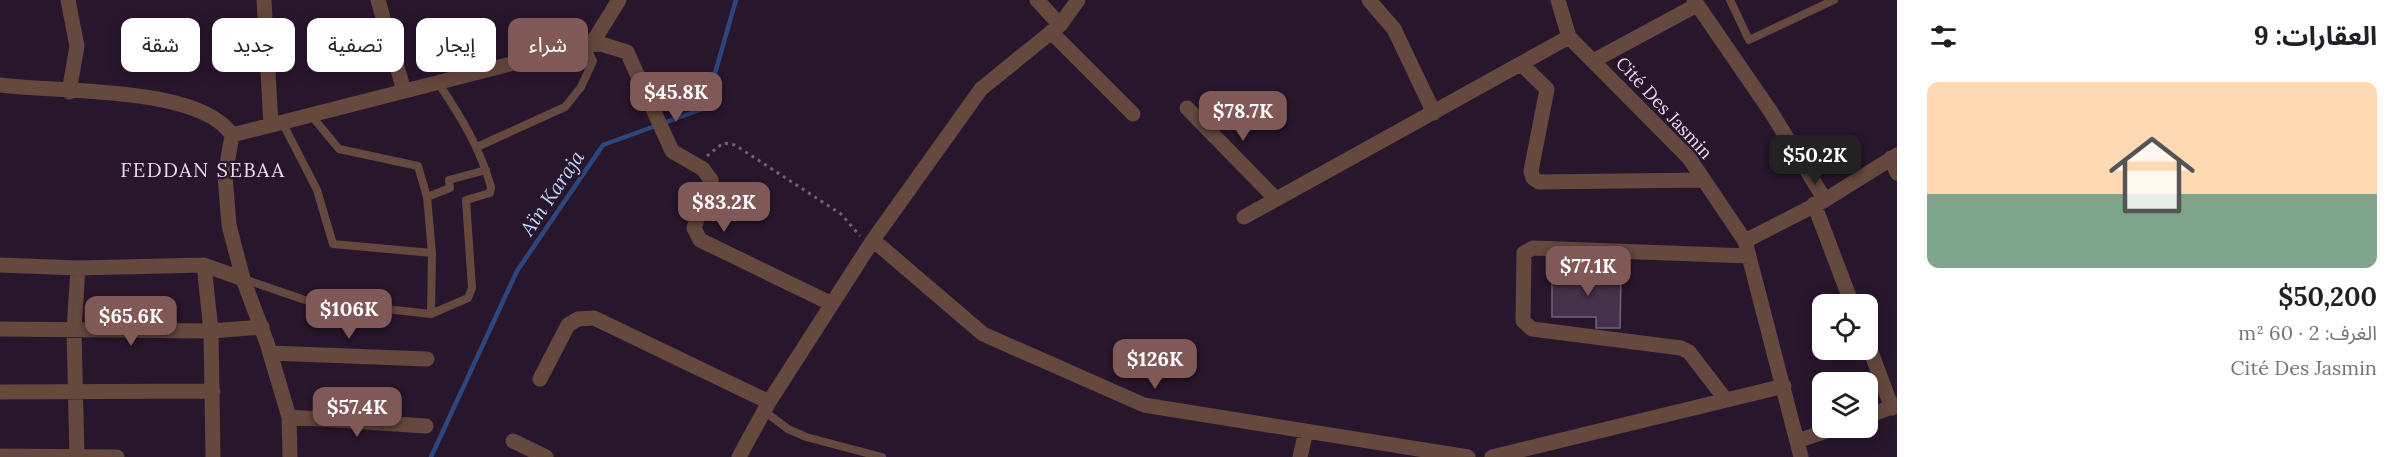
<!DOCTYPE html>
<html lang="ar">
<meta charset="utf-8">
<style>
body{margin:0;font-family:Lora,"Noto Sans Arabic",serif;background:#f2f2f2;color:#202124;direction:rtl;height:100vh;display:flex;flex-direction:column;font-size:22px;white-space:nowrap}
*{box-sizing:border-box;margin:0}
p{font-size:20px;color:#757577}
.icon{flex:none;width:33px;height:33px;fill:none;stroke:currentColor;stroke-width:2;stroke-linecap:round;stroke-linejoin:round}
.map{position:relative;flex:1;overflow:hidden;direction:ltr}
.details{display:flex;flex-direction:column;background:#fff;width:510px}
.details>*{flex:none}
.guide{position:absolute;left:18px;top:18px;width:570px;height:54px;direction:rtl;display:flex;gap:12px}
.tools{position:absolute;left:1812px;top:294px;display:grid;gap:12px}
.tools a{display:grid;place-items:center;width:66px;height:66px;border-radius:12px;background:#fff;box-shadow:0 3px 15px #0003;font-size:30px}
.price{position:absolute;translate:-50% -51px;padding:0 14px;border-radius:12px;background:#805856;color:#fff;font-size:20px;line-height:39px;filter:drop-shadow(0 2px 3px #0008)}
.price::after{content:'';position:absolute;left:50%;top:36px;width:18px;height:14px;margin-left:-9px;background:inherit;clip-path:polygon(0 0,100% 0,50% 100%)}
.price.current{background:#222;color:#fff}
ul{padding:0;list-style:none}
li{display:grid;align-content:center;gap:12px;height:318px;padding:0 30px}
li+li{border-top:2px solid #e0e0e0}
li span{display:grid;place-items:center;height:186px;border-radius:12px;color:#555}
li>.icon{margin-inline-start:auto}
span .icon{width:108px;height:108px;fill:#fffc;stroke-width:1}
li b{font-size:26px}
h2{display:flex;justify-content:space-between;align-items:center;height:72px;padding:0 30px;font-size:26px}
.pill{padding:0 21px;border-radius:12px;background:#fff;box-shadow:0 3px 15px #0003;font-size:21px;line-height:54px}
.pill.current{background:#805856;color:#fff}
main{display:flex;flex:1;min-height:0}
.map>svg:first-child{display:block}
.lines{fill:none;stroke-linecap:round;stroke-linejoin:round}
.stream{stroke:#2d477e;stroke-width:4.5}
.building{fill:#453149;stroke:#755f79;stroke-width:1.5}
.path{stroke:#706073;stroke-width:3;stroke-dasharray:3 4.5;stroke-linecap:butt}
.lane{stroke:#65483e;stroke-width:8}
.street{stroke:#65483e;stroke-width:15}
.labels{text-anchor:middle;stroke-width:4.5;stroke-linejoin:round;paint-order:stroke}
.street-label{font-size:18px;fill:#e8dbea;stroke:#28162c}
.neighbourhood-label{font-size:20px;letter-spacing:1.5px;fill:#e8dbea;stroke:#28162c}
.water-label{font-size:20px;font-style:italic;fill:#c5d7f9;stroke:#28162c}
</style>
<main>
<section class="details">
<h2>العقارات: 9<svg class="icon" aria-label="filters" viewBox="0 0 24 24"><path d="M4 7h16M4 17h16"/><circle cx="9" cy="7" r="2"/><circle cx="15" cy="17" r="2"/></svg></h2>
<ul>
<li><span style="background:linear-gradient(#ffd9b3 60%,#7fa58c 0)"><svg class="icon" aria-label="home" viewBox="0 0 24 24"><path d="M3 11l9-7 9 7M6 9v11h12V9"/></svg></span><div><b>$50,200</b><p>الغرف: 2 · 60 m²</p><p>Cité Des Jasmin</p></div></li>
</ul>
</section>
<div class="map">
<svg width="1897" height="457" viewBox="0 0 1897 457">
<rect width="100%" height="100%" fill="#28162c"/>
<g class="lines">
<path class="stream" d="M431 457 517 271 603 145 705 108 736 0"/>
</g>
<path class="building" d="M1552 273H1621L1620 328H1596V317H1552Z"/>
<g class="lines">
<path class="path" d="M707 156 723 143 735 145 841 214 860 236"/>
<path class="lane" d="M1730 0 1749 40 1834 0
M310 114 339 149 418 166 427 197 432 253
M477 147 565 107 581 87 593 61 586 46
M427 197 450 188 449 180 486 170
M244 279 305 300 431 314 432 253 333 244 317 190 282 122
M431 314 468 298 472 288 466 200 490 193 491 187C480 148 461 117 439 84
M764 411 788 429 806 437 882 457"/>
<path class="street" d="M68 0 77 46 69 92
M264 0 271 125
M378 0 404 91
M1037 0 1060 25
M1369 0 1394 29 1434 113
M1558 0 1569 37 1689 158 1745 241 1801 457
M1694 0 1771 112 1825 200
M1051 32 1133 114
M591 45 619 0
M1593 61 1697 5
M1521 64 1547 89 1531 171 1533 178 1539 182 1704 180
M0 85C57 93 199 85 232 135L225 176 229 225 243 279 267 343 289 417 290 457
M1187 108 1276 199
M232 135 585 45 601 44 627 52 672 151 703 169 711 180 694 228 700 240 832 304
M1891 158 1897 173
M1814 204 1852 304
M1244 217 1569 37
M873 240 983 334 1144 405 1468 457
M1745 241 1825 200 1897 155
M0 265 78 268 204 265 243 279
M204 265 211 331 213 457
M0 329 211 331 262 327
M1868 344 1892 408
M270 353 427 359
M540 379 568 325 578 319 594 318 769 402
M0 392 213 391
M1726 400 1689 352 1681 348 1532 329 1523 321 1524 253 1533 248 1749 256
M1868 416 1897 405
M289 417 426 426
M513 441 546 457
M1797 441 1836 428
M0 456 117 457
M77 457 74 330 78 268
M739 457 769 402 873 240 981 89 1060 25 1078 0
M1300 457 1306 431
M1492 457 1784 386"/>
</g>
<g class="labels">
<g class="street-label">
<text transform="translate(1664 108) rotate(47)" y="6">Cité Des Jasmin</text>
</g>
<g class="neighbourhood-label">
<text x="203" y="177">FEDDAN SEBAA</text>
</g>
<g class="water-label">
<text transform="translate(552 193) rotate(-56)" y="7">Aïn Karaja</text>
</g>
</g>
</svg>
<div class="tools">
<a><svg class="icon" aria-label="locate" viewBox="0 0 24 24"><circle cx="12" cy="12" r="6"/><path d="M12 2v4M12 18v4M2 12h4M18 12h4"/></svg></a>
<a><svg class="icon" aria-label="layers" viewBox="0 0 24 24"><path d="M12 4l9 5-9 5-9-5zM3 14l9 5 9-5"/></svg></a>
</div>
<b class="price" style="left:676px;top:123px">$45.8K</b>
<b class="price" style="left:1243px;top:142px">$78.7K</b>
<b class="price current" style="left:1815px;top:186px">$50.2K</b>
<b class="price" style="left:724px;top:233px">$83.2K</b>
<b class="price" style="left:1588px;top:297px">$77.1K</b>
<b class="price" style="left:349px;top:340px">$106K</b>
<b class="price" style="left:131px;top:347px">$65.6K</b>
<b class="price" style="left:1155px;top:390px">$126K</b>
<b class="price" style="left:357px;top:438px">$57.4K</b>
<div class="guide">
<a class="pill current">شراء</a>
<a class="pill">إيجار</a>
<a class="pill">تصفية</a>
<a class="pill">جديد</a>
<a class="pill">شقة</a>
</div>
</div>
</main>
